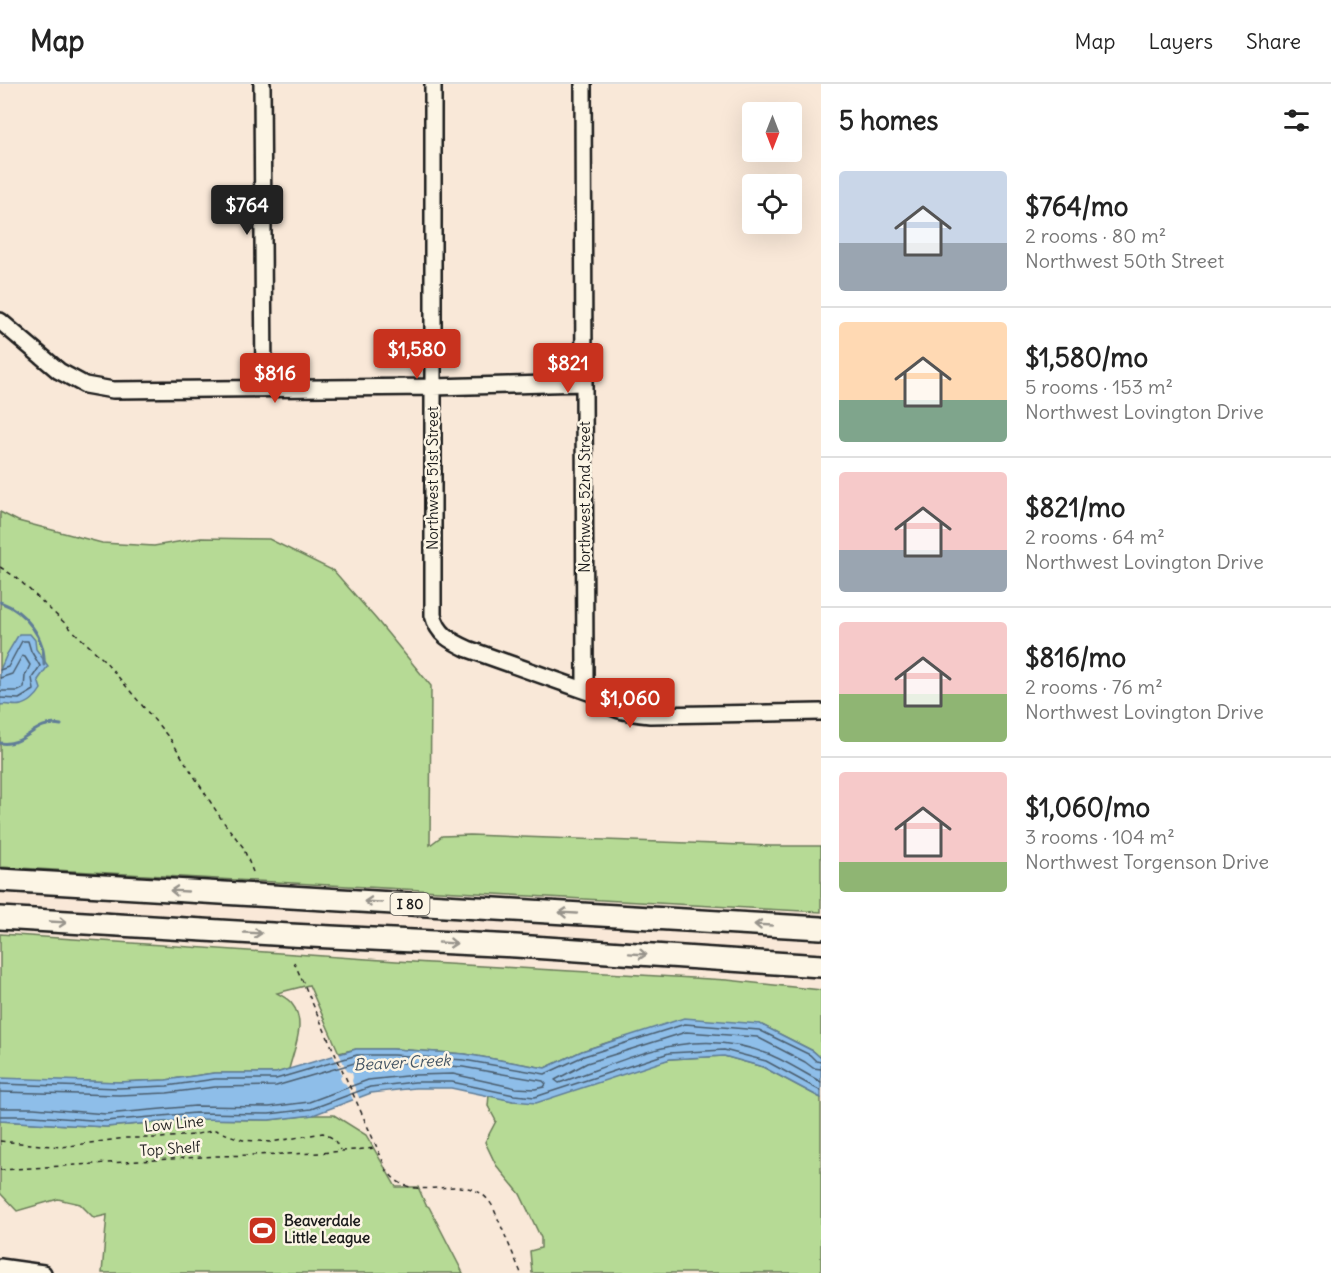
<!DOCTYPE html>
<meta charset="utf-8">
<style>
body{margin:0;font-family:Delius,sans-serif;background:#f6f6f6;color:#222;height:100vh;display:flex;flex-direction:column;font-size:22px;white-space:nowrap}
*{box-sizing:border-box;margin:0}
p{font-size:20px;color:#767676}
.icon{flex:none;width:33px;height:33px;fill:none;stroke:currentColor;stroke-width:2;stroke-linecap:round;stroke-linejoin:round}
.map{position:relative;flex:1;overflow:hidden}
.details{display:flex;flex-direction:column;background:#fff;width:510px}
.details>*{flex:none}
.needle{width:39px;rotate:180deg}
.tools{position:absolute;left:742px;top:18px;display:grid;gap:12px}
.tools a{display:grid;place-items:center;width:60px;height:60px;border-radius:6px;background:#fff;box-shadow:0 6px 24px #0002;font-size:30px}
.price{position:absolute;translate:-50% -51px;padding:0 14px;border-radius:6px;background:#c8321e;color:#fff;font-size:20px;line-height:39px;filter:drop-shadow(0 2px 3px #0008)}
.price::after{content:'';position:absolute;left:50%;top:36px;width:18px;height:14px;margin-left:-9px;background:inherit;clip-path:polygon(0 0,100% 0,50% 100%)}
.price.current{background:#222;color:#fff}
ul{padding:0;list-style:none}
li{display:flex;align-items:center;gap:18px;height:150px;padding:0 18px}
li+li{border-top:2px solid #e0e0e0}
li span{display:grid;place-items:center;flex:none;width:168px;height:120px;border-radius:6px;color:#555}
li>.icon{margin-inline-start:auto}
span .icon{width:72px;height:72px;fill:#fffc;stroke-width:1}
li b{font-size:26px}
h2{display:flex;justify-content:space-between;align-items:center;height:72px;padding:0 18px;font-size:26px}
header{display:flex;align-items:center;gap:36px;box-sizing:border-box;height:84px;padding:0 30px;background:#fff;border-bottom:2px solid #e0e0e0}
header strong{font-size:28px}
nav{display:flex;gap:33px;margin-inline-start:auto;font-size:21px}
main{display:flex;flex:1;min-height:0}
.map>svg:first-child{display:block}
.green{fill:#b6da95;stroke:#697b58;stroke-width:1.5}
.water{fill:#8ebee9;stroke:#607d97;stroke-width:1.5}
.pier{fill:#f9e8d8}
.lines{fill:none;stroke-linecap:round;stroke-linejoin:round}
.shore{stroke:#4a5d6e;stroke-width:1.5}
.stream{stroke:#607d97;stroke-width:3}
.minor-casing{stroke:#1c1c1c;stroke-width:20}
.highway-casing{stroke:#1c1c1c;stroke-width:26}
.path{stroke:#1c1c1c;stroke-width:1.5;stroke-dasharray:4.5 4.5;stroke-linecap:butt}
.minor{stroke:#fcf5e5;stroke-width:15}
.highway{stroke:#fcf5e5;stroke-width:21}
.oneway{stroke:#97938b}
.labels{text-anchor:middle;stroke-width:5;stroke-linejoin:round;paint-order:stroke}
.shield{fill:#fcf5e5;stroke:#5f5d58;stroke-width:1.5}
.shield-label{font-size:14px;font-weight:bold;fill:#1c1c1c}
.street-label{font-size:15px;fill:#1c1c1c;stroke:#fcf5e5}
.poi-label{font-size:15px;font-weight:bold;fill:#1c1c1c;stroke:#fcf5e5;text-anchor:start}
.water-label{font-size:16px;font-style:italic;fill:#445564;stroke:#fcf5e5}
</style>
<header>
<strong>Map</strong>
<nav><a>Map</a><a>Layers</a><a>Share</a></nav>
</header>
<main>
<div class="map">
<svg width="821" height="1189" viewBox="0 0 821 1189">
<rect width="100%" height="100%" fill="#f9e8d8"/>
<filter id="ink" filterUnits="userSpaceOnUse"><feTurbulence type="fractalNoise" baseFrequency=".0167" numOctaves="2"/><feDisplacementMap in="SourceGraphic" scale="12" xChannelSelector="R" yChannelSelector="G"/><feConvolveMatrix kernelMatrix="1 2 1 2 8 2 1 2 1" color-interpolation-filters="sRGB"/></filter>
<g filter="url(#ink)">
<path class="green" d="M0 428 18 437 102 459 154 462 201 454 269 455 334 487 376 535 431 602 430 761 442 752 470 751 771 762H821V828L0 783Z
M0 850 396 877 727 896 821 906V974L813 967 760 940 621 954 582 967 545 984 465 970 393 965H356L339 969 309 901 277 909C282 912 289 915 292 920 307 938 294 965 289 985L276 989H214L166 996 119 998 2 995 0 994Z
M724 972 763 983 821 1014V1189H532L530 1167 541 1164V1154L520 1110 496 1081 485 1058 496 1037 488 1022 489 1011 513 1017 670 975Z
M313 1031H334L366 1051 396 1103H418L426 1121 429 1123 463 1189H102L107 1131 94 1134 80 1120 58 1115 17 1127 0 1109V1037L106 1043 195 1035 269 1036Z"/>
<path class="water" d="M19 550H30L35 556 36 565 48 582 38 596 41 605C37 612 29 620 21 621 14 623 7 619 0 621V586L7 570Z
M684 934 760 940 813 967 821 974V1014L763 983 724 972 670 975 536 1019 513 1017 451 1004H415L371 1009 313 1031 269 1036 195 1035 106 1043 0 1037V994L119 998 166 996 214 989H276L356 965H393L465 970 545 984 582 967Z"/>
<path class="pier" d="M338 967 347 987 352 989 353 993 352 997 360 1016 354 1018 346 1000 342 998 340 994 342 990 332 969Z"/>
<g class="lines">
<path class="shore" d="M0 586 8 583 22 557H28L31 567 40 582 32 594 34 606 19 615 0 614
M0 594 12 590 22 572 25 573 30 581 25 592 24 604 18 607H0
M821 985 813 984 805 978 757 953 686 948 587 979 555 996 559 999C630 975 691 940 768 970 786 977 804 989 821 998
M0 1000 119 1004 167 1002 215 995H276L357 971H393L464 976 545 990 584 972 685 940 759 946 810 971 816 977 821 978
M0 1008 119 1011 167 1009 215 1003 276 1002 358 978H393L463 983 543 997 546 1000 544 1003 535 1005 516 1004 453 990 415 991 368 996 309 1018 269 1023 195 1022 106 1030 34 1024H0
M0 1032H33L106 1037 195 1029 269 1030 311 1025 370 1003 415 998H452L514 1011 535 1013 669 969 724 966 766 977 821 1007"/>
<path class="stream" d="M0 518C25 527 46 554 44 581
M0 659C27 663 34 635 61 641"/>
<defs>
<path id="minor" d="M262 0 264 304
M433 0V531C438 551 451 557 468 565L592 609C606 626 629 629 650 631L821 628
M583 0 585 597 592 609
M0 237 59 287 85 301 113 306 433 303 584 299
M0 1183 43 1189"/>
<path id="highway" d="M0 796 821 844
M0 834 290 851 516 862 821 882"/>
</defs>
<use href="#minor" class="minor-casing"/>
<use href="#highway" class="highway-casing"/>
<path class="path" d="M0 483 17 494 105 577 171 656 222 736 243 763 253 788
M294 878 387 1086C414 1128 468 1079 493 1123L521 1189
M0 1057 61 1063 126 1054H160L193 1051 215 1046 243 1056 271 1058 323 1049 334 1055 340 1066
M0 1086 217 1072 320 1069 376 1064"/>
<use href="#minor" class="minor"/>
<use href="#highway" class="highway"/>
</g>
<defs><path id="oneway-shaft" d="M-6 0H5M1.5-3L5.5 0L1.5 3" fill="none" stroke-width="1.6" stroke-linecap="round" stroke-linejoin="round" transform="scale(1.5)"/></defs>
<g class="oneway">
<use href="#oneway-shaft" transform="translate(179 807) rotate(-177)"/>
<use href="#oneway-shaft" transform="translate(373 818) rotate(-177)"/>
<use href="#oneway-shaft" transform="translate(568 829) rotate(-177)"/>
<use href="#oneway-shaft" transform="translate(58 838) rotate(3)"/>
<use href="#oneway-shaft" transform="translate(763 841) rotate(-177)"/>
<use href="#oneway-shaft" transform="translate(253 849) rotate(3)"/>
<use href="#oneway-shaft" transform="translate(448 859) rotate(3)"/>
<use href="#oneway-shaft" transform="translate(638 870) rotate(4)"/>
</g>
</g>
<defs>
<symbol id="stadium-square" viewBox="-11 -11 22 22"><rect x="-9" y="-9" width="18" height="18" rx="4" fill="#c8321e" stroke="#fcf5e5"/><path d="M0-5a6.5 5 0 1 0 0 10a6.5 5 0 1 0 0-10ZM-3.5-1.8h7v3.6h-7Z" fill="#fff"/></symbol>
</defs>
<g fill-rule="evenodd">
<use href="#stadium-square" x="246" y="1130" width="33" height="33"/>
</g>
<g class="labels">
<rect class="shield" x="390.5" y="809" width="39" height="22" rx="4.5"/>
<g class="shield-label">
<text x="410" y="825">I 80</text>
</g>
<g class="street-label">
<text transform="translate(433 394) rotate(-90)" y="5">Northwest 51st Street</text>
<text transform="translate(585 413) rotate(-90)" y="5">Northwest 52nd Street</text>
<text transform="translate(174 1040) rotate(-6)" y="5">Low Line</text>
<text transform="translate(170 1065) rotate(-4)" y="5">Top Shelf</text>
</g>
<g class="poi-label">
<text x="284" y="1142">Beaverdale<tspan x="284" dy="17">Little League</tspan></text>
</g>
<g class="water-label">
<text transform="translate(402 978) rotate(-3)" y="6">Beaver Creek</text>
</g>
</g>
</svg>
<div class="tools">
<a><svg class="needle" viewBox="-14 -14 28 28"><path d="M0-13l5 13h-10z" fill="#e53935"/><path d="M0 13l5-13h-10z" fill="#767676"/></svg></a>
<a><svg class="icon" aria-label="locate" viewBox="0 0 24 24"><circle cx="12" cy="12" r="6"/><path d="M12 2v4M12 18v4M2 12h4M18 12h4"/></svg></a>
</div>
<b class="price current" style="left:247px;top:152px">$764</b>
<b class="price" style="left:417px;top:296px">$1,580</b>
<b class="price" style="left:568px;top:310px">$821</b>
<b class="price" style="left:275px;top:320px">$816</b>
<b class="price" style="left:630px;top:645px">$1,060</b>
</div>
<section class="details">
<h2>5 homes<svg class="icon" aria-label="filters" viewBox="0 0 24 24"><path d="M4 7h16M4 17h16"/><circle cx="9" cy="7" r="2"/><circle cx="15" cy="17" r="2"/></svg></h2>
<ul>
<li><span style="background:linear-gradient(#c9d6e8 60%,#9aa5b1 0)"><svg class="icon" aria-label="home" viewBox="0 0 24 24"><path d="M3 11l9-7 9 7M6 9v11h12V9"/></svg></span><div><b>$764/mo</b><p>2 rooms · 80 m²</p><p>Northwest 50th Street</p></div></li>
<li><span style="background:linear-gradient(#ffd9b3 65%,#7fa58c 0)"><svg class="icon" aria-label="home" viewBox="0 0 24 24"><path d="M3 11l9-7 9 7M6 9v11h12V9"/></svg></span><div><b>$1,580/mo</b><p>5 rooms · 153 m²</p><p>Northwest Lovington Drive</p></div></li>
<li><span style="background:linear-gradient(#f6c9c9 65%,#9aa5b1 0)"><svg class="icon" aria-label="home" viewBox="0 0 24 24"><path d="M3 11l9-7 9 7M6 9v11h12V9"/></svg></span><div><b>$821/mo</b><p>2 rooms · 64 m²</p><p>Northwest Lovington Drive</p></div></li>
<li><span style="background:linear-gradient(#f6c9c9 60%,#8fb573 0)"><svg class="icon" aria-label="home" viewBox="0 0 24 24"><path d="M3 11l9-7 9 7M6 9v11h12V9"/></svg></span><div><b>$816/mo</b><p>2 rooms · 76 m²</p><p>Northwest Lovington Drive</p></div></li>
<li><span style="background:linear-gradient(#f6c9c9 75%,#8fb573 0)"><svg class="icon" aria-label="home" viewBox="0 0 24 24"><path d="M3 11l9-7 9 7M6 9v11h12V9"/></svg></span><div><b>$1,060/mo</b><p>3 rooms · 104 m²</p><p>Northwest Torgenson Drive</p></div></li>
</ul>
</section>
</main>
